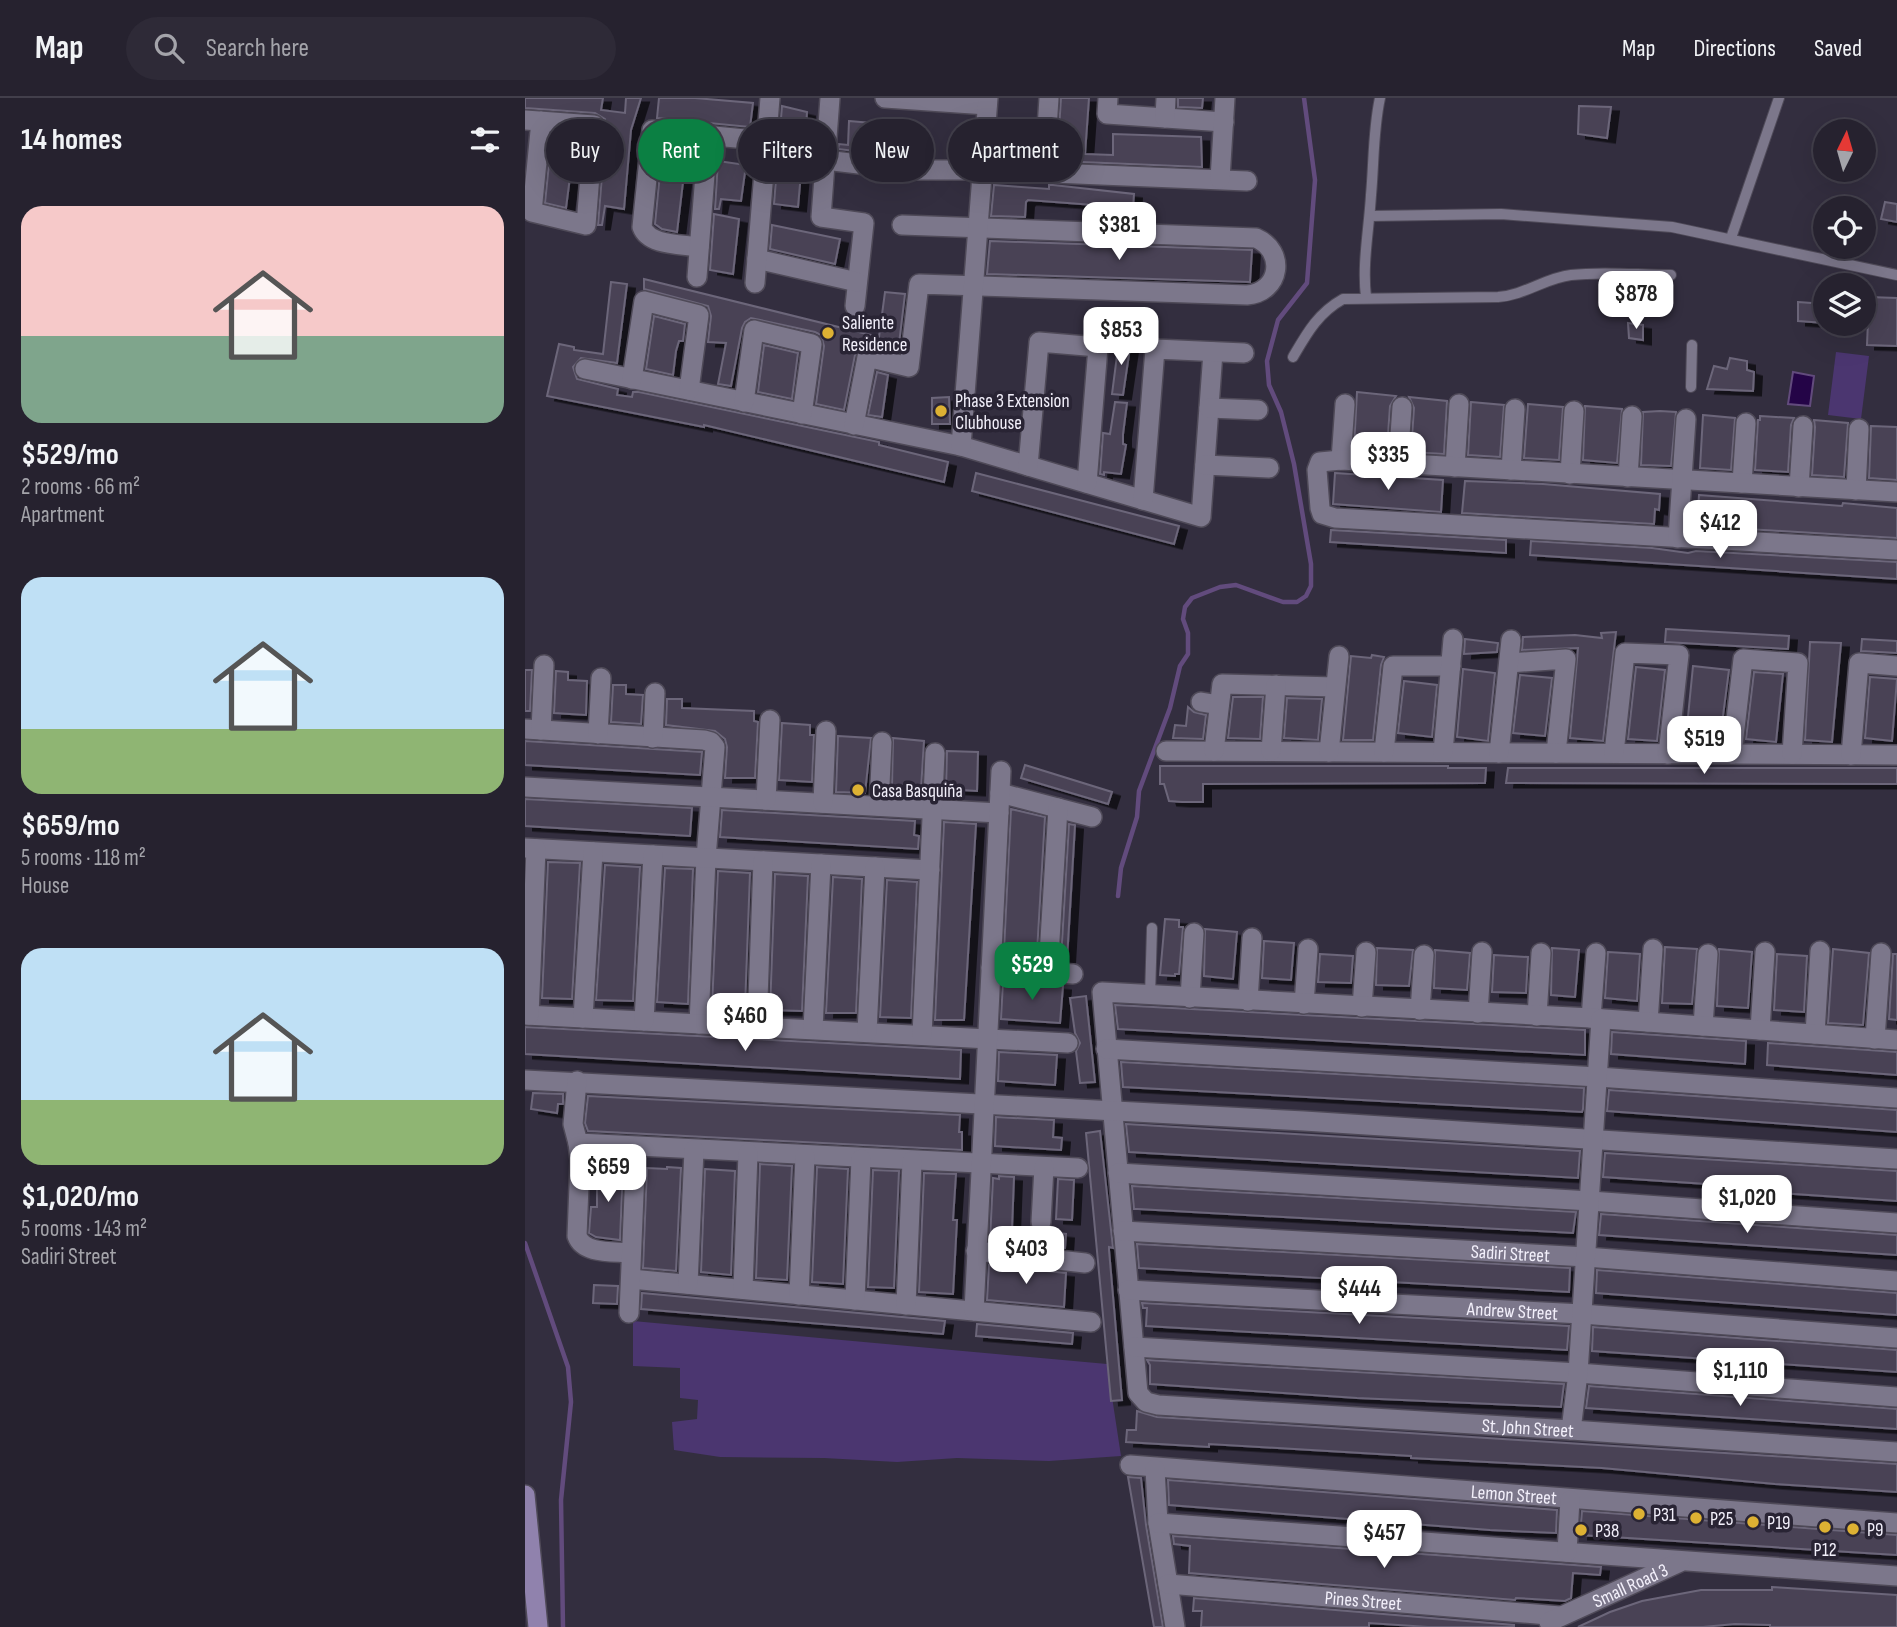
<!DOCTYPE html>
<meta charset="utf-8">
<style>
body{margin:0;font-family:"Sofia Sans Condensed",sans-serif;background:#2e2a37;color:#f1f3f6;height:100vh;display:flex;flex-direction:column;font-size:26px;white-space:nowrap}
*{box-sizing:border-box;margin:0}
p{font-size:23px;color:#a4a4aa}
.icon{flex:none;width:38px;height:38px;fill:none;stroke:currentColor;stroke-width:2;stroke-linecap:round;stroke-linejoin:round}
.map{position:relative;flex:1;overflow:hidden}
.side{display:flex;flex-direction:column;background:#26222f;width:525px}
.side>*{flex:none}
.hud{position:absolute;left:21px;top:21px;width:665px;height:63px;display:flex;gap:14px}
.needle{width:46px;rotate:5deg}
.controls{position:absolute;left:1288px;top:21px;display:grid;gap:14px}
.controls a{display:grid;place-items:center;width:63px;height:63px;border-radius:50%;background:#26222f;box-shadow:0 7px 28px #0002,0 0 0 2px #423f4b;font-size:35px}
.price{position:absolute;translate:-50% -60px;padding:0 16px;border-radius:14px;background:#fff;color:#222;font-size:23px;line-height:46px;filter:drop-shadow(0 2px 4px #0008)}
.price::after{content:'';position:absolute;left:50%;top:42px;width:21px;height:16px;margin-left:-10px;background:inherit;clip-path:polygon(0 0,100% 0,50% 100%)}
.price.active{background:#0b8043;color:#fff}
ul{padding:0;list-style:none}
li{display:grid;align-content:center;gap:14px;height:371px;padding:0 21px}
li span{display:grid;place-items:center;height:217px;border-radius:21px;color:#555}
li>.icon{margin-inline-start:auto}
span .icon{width:126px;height:126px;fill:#fffc;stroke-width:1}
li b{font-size:30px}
h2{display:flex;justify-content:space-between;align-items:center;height:84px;padding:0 21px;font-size:30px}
.tag{padding:0 24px;border-radius:32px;background:#26222f;box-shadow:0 7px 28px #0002,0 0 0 2px #423f4b;font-size:24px;line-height:63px}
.tag.active{background:#0b8043;color:#fff}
header{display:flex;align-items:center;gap:42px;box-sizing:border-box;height:98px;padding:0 35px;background:#26222f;border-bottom:2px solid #423f4b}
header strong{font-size:33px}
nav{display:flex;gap:38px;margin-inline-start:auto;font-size:24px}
.search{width:490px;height:63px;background:#2e2a37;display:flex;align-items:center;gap:18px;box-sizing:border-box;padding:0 24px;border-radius:38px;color:#a4a4aa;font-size:26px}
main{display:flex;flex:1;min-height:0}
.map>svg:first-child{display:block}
.green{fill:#4b3670}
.water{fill:#240447;stroke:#624b7d;stroke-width:2}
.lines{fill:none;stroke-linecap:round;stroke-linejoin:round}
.stream{stroke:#624b7d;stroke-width:4.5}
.building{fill:#494355;stroke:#6c667a;stroke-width:2;filter:url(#shadow)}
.service-casing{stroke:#4f4a58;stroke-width:12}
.minor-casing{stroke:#4f4a58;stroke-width:22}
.secondary-casing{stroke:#4f4a58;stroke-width:22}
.service{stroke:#7c778b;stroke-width:10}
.minor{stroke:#7c778b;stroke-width:19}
.secondary{stroke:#9082ad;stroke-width:19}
.poi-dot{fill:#ddb133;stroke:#292434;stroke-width:2.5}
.labels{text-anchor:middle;stroke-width:7;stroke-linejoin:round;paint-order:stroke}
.poi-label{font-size:19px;fill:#f3f0fb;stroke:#292434;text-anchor:start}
.street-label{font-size:19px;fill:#f3f0fb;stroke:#292434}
</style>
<header>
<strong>Map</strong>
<div class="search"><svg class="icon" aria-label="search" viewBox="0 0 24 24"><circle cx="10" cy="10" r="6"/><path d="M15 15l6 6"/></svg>Search here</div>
<nav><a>Map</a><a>Directions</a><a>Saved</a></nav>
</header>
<main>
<section class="side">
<h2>14 homes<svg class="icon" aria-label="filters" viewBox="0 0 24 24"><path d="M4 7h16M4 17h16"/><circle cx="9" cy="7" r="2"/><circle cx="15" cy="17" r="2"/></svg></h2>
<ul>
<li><span style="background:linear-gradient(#f6c9c9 60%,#7fa58c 0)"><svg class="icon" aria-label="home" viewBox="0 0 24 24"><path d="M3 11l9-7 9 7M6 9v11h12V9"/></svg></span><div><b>$529/mo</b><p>2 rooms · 66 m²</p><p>Apartment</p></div></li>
<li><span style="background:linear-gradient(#bfe0f5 70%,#8fb573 0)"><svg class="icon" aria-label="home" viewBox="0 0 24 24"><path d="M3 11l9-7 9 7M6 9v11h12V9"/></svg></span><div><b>$659/mo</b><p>5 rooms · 118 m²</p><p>House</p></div></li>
<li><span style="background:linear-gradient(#bfe0f5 70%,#8fb573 0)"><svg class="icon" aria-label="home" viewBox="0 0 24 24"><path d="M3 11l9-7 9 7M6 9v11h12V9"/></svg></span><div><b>$1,020/mo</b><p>5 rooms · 143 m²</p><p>Sadiri Street</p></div></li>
</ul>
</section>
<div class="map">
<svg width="1372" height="1529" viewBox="0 0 1372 1529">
<defs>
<filter id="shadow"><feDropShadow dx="8" dy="4.5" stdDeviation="0" flood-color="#0009"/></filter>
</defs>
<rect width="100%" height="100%" fill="#332e3f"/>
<path class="green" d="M1311 254 1344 258 1336 321 1303 317Z
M108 1223 582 1266 596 1358 524 1363 432 1360 372 1364 299 1360 195 1359 149 1352 147 1324 172 1321 173 1302 155 1300V1270L108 1268Z"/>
<path class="water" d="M1268 274 1289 278 1285 308 1263 306Z"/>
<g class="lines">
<path class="stream" d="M593 798 596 770 612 719 614 693 645 610 655 568 663 556V535L658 521 660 509 667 500 695 489 711 487 758 504H772L781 498 786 488V466L769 366 756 314 744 287 742 263 753 222 782 185 790 82 779 0
M0 1145 43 1269 46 1304 36 1402 38 1529"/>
</g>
<path class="building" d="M0 0H78L76 12 100 15 101 0H116L106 32 99 111 80 108 77 127H73L81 28 80 21 70 15 0 10Z
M134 0H170L228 5 225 29 132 20Z
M536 0H564L560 56 588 57V36L676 39 677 69 532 63Z
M653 0H678L677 10 653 9Z
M257 8 282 14 278 75H276L273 109 249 106Z
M1054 8 1086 9 1082 40 1053 36Z
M324 23 370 27 368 46H363V57L313 51 314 46 323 47Z
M26 46 49 48 41 110 20 105Z
M137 55 161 59 152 134 137 131 130 126Z
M193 63 221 67 216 103 196 101 194 111H190Z
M469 87 524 91V87H528L609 96 608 110 503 102 501 104 500 119 466 118Z
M1360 104 1372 106V124L1356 121Z
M189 116 214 121 208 176 185 172Z
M247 127 315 141 310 166 245 151Z
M465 143 727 152 725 184 462 176Z
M119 181 354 239 360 194 380 196 373 254 345 247 338 248 330 257 319 312 291 306 299 248 296 237 290 234 226 220 220 224 217 230 206 288 193 286 201 245 183 244 186 218 183 208 119 191Z
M86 184 102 186 92 265 56 260 48 269 52 281 93 291 92 297 107 299 108 294H114L354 344V347L423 364 419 384 179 327V329L22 298 34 246 49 249V252L78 256Z
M1344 199 1372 200V248L1342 247Z
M1273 204 1300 206V225L1273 223Z
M129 218 160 226 158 243H154L151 253 148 277 121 271Z
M1103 225 1118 227V242L1104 240Z
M594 242 606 243 598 297 587 296Z
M239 247 273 255 267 301 233 294Z
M1205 260 1222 263V272L1229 274 1228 293 1182 291 1189 268 1202 271Z
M352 274 363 277 357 319 343 317Z
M832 294 871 298 865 308 862 351 829 349Z
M424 299 425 326H407V300Z
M884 299 922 303 919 356 886 354 889 310Z
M590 304 602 305 598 336V346L601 347 596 376 579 374V377L575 376 578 335 585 336Z
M946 304 979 307 975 359 943 357Z
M1003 306 1038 309 1034 362 999 360Z
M1060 308 1097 311 1092 365 1058 362Z
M1135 313 1151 314 1146 368 1116 367 1118 314Z
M1178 317 1210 320 1206 372 1175 370Z
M1235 318 1269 320 1266 327 1263 374 1230 372 1233 322H1235Z
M1289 322 1323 325 1319 379 1287 377 1290 329Z
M1346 328 1372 329V382L1344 380Z
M451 375 654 428 649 446 447 393Z
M810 375 918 382 916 414 808 406Z
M940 383 1018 386 1135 396 1134 412 1130 411 1129 426 937 415Z
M1174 397 1317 408 1318 405 1372 410V440L1172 428Z
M806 432 981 442V455L805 444Z
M1006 443 1127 450 1163 455 1171 453 1372 464V481L1005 457Z
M1141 531 1264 538 1263 551 1140 544Z
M1091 534 1078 643 1045 640 1053 550 997 552 998 539 1050 537 1077 540 1076 535Z
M940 541 973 545 972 554 939 556Z
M1337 541 1372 543V555L1336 553Z
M1285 544 1316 545 1307 644 1280 642Z
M847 557 859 559 856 567 848 642H818L826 558 846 560Z
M1168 568 1204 572 1195 641 1161 639Z
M1111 569 1140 572 1132 643 1103 641Z
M938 571 970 575 963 643 932 639Z
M0 572H7L5 613H0Z
M31 573 43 574V582L62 583 61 617 29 615Z
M1229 574 1258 576 1251 644 1221 641Z
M995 577 1027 580 1020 638 988 635Z
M1345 579 1372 581 1367 643 1340 640Z
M879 583 912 587 907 639 873 635Z
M88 587H101V596L118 597 116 626 86 624Z
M708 599H738L735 641 703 640Z
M762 600 797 601 793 642 759 640Z
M142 601H157V610L229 613V623L233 624 230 680H200L202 649 200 641 190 633 141 627Z
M663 609 669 614 681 617 678 641 648 640 650 627 661 628Z
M257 625 285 627V637H289L287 684 254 682Z
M313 638 346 640 340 695 311 694Z
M368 640 399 643 396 691 367 688Z
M0 643 177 654 175 677 0 667Z
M422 653 453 654 452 693 421 691Z
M500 667 587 694 583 706 496 680Z
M635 668H923V670H961L960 685 678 686V704H657L644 703 639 686H635Z
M983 670H1372V686L981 685Z
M0 701 167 710 165 738 0 728Z
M486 711 520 719 512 854 479 852Z
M197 712 390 723 389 737 394 738 393 751 195 739Z
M419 724 451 726 439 922H410Z
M544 726 550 727 542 861H536Z
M23 764 55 765 47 901 17 900Z
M80 767 115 769 108 903 71 902Z
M140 770 168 771 163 906 132 904Z
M193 773 225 775 220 909 187 908Z
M250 776 283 778 277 913 245 912Z
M308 779 337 781 331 915H301Z
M362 782 392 784 386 920 355 919Z
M640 821 654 822V829H658L654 876H650V878L635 877Z
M680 831 712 834 708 881 679 878Z
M739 843 769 845 766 882 737 880Z
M1140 849 1172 851 1167 906 1137 905Z
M852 850 888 852 884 888 851 887Z
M1027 850 1054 852 1050 899 1026 897Z
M1194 851 1227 854 1223 910 1192 908Z
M1308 851 1344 855 1338 927 1303 925Z
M910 852 945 855 942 892 909 890Z
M1083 854 1115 856 1112 903 1080 900Z
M795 856 828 858 826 885 793 884Z
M1252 856 1282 858 1279 914 1249 912Z
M1368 856H1372V922L1364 921Z
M969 857 1003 859 1001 895 967 894Z
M478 883 538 888 535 925 476 921Z
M561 898 570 984 555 985 551 953 555 945 550 935 545 900Z
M590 907 1060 932V957L593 931Z
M0 929 436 952 435 981 0 956Z
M1087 934 1221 943 1220 966 1086 956Z
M1243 945 1372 954V977L1242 967Z
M474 954 532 957 530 987 473 983Z
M596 964 1059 990 1058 1011 1057 1014 598 989Z
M1084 992 1372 1012V1034L1082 1013Z
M8 995 38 996V1006H33L32 1015 6 1011Z
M63 998 435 1017 434 1034H437V1052L63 1033 60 1025Z
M471 1019 529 1022 528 1039 537 1040 536 1052 470 1048Z
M601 1026 1055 1053 1053 1080 604 1054Z
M575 1033 588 1150 584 1149V1152L597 1302 586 1303 561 1035Z
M1080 1055 1372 1073V1103L1255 1095V1092L1241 1090 1078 1079Z
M235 1066 267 1068 262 1182 231 1180Z
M72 1067 98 1069 95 1142 71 1139 64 1135 66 1109H72Z
M142 1069 156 1070 151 1173 118 1170 122 1070 142 1071Z
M292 1069 323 1071 318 1186 287 1184Z
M180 1071 210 1073 206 1177 176 1174Z
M348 1072 374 1073 369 1190 343 1189Z
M399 1075 431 1076 428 1122H432L428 1196 394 1194Z
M474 1078 489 1079 487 1131 508 1133 515 1136 523 1134 541 1136 540 1150 465 1142 468 1080 474 1081Z
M533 1081 549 1082 547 1122 531 1121Z
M607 1088 1051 1114 1048 1135 613 1111H609Z
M1076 1116 1372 1137V1157L1074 1137Z
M612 1146 1045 1170 1044 1194 614 1170Z
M464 1167 541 1175 539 1209 462 1202Z
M1072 1172 1372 1195V1217L1071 1195Z
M69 1187 93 1188 92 1206 68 1205Z
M117 1195 420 1223 418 1236 116 1211Z
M617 1205 1044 1228 1042 1252 621 1228 622 1210H618Z
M452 1226 548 1235 547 1246 451 1238Z
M1068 1229 1372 1252V1274L1067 1253Z
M622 1262 1039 1286 1036 1309 832 1300 625 1286V1267Z
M1064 1288 1372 1311V1331L1061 1310Z
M612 1313 632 1319 1372 1366V1394L1250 1386 1077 1370 886 1360V1358L684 1346V1349L601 1344 602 1332H611Z
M603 1379 616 1380 621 1427 638 1529H629Z
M643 1382 1032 1412 1031 1435 965 1432 644 1407Z
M1057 1413 1372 1437V1457L1055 1437Z
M648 1438 1076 1469 1075 1477 1048 1475 1046 1500 1040 1503 991 1500 990 1502 664 1475 665 1448 649 1446Z
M1247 1489 1372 1497V1529H1245V1527L1210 1526 1178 1529H1053L1085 1514 1117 1503 1176 1492H1247Z
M669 1500 989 1527V1529H903L844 1525V1529H676L677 1513H668Z"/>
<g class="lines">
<defs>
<path id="service" d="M845 118 976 116 1147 129 1372 177
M1206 140 1254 0
M841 199C837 165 844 132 846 97 849 65 848 32 855 0
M768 259C782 235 793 215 818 201L973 199C1000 197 1020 180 1046 177 1078 173 1113 177 1146 177
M1166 289 1167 247
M625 898 627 830"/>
<g id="minor">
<path d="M305 0 296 119 339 125 330 208"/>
<path d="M360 0 462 7"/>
<path d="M583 0 582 16 699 24"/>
<path d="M640 20 641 0"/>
<path d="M0 22 69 27 61 127 7 114 16 23"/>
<path d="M300 62 367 70"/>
<path d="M379 72H457L722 83"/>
<path d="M519 75 524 0"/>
<path d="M695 81 700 0"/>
<path d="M174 149C156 146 124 148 117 129L127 32 242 43"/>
<path d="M232 161 332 184"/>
<path d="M172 179 183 38"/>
<path d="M230 185 245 0"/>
<path d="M60 271 436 348 676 419 688 254"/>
<path d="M107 281 119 203 174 217 164 292"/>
<path d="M219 304 229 232 287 246 277 316"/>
<path d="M684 310 733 312"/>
<path d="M329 327 342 259 384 269 394 186 722 197C756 194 761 153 731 140L377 127"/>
<path d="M436 348 463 0"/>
<path d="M816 362 820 306"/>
<path d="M873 365 877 309"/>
<path d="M680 367 744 370"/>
<path d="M503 368 514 244 573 249 562 385"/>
<path d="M930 369 934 306"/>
<path d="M986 372 990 311"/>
<path d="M1045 376 1049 313"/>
<path d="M1103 379 1107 318"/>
<path d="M1217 385 1221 325"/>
<path d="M1274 389 1278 328"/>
<path d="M1331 392 1334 331"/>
<path d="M1372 394 816 362 795 364 792 372 795 410 797 416 810 420 1372 452"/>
<path d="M618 402 630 251 719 255"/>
<path d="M1153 440 1161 321"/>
<path d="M984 565 1041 561 1031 655"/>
<path d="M676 604 694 607"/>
<path d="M0 631 179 642 186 644 190 649 181 760 174 926"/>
<path d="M16 632 19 567"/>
<path d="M73 636 76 580"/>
<path d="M128 640 130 595"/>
<path d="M641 653 1372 657"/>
<path d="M689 653 697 586 810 589"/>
<path d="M746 653 751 587"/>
<path d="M804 654 814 558"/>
<path d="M859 654 868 568H926"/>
<path d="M918 654 928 541"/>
<path d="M974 655 986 542"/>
<path d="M1089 655 1100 555 1154 557 1143 656"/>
<path d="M1207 656 1218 561 1273 565 1267 656"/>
<path d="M1326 657 1334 565 1372 568"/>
<path d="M0 689 474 715"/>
<path d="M475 695 567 719"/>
<path d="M241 702 245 622"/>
<path d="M298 705 301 633"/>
<path d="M354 708 357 644"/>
<path d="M0 750 405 772"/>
<path d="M466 870 548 876"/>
<path d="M523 874 533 710"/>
<path d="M665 900 669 835"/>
<path d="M723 903 727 840"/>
<path d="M779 906 783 851"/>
<path d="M837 909 841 854"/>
<path d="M895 912 899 857"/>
<path d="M953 915 957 854"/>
<path d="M0 917 543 945"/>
<path d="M4 917 11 751"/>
<path d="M1012 918 1016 855"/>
<path d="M58 920 68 754"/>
<path d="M1066 920 1071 855"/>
<path d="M119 923 128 757"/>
<path d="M1123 924 1128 851"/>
<path d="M1178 928 1183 856"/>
<path d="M232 929 238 763"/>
<path d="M288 931 296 766"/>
<path d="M1235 932 1240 854"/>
<path d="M342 934 350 769"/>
<path d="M1290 936 1295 853"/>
<path d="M397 937 410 655"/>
<path d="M1350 941 1356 855"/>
<path id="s1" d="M1372 942 1066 920 577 894 613 1295 621 1304 633 1307 1046 1332 1372 1354"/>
<path d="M581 951 1073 979 1372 1000"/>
<path d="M0 982 779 1023 1372 1061"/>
<path d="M52 983 48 1026 53 1045 553 1070"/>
<path d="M53 1045 55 1062 52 1138C59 1157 89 1153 106 1155"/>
<path d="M593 1075 1065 1103 1372 1125"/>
<path d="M516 1124 519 1069"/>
<path id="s2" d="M598 1133 1061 1159 1372 1183"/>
<path d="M451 1153 560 1165"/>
<path d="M106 1181 566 1224"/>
<path d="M163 1186 169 1052"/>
<path d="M218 1191 223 1055"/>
<path id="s3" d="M603 1192 1057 1216 1372 1240"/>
<path d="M274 1197 280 1058"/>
<path d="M330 1202 336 1061"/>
<path d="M381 1207 387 1063"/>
<path d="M449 1213 476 673"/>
<path d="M104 1215 111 1049"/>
<path d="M609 1249 1053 1275 1372 1299"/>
<path d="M1046 1332 1053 1275 1076 921"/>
<path id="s4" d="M605 1367 1372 1425"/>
<path d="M630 1371 633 1425 650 1529"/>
<path d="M633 1425 1372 1478"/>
<path d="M1042 1454 1045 1402"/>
<path id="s5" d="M643 1486 1035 1518"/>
<path id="s6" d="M1024 1524 1155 1464"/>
</g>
<path id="secondary" d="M0 1397 13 1529"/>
</defs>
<use href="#service" class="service-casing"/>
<use href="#minor" class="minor-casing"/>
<use href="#secondary" class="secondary-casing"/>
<use href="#service" class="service"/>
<use href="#minor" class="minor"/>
<use href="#secondary" class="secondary"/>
</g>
<g class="poi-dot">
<circle cx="303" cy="235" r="7"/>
<circle cx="416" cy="313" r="7"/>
<circle cx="333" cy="692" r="7"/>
<circle cx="1114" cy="1416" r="7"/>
<circle cx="1171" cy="1420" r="7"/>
<circle cx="1228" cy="1424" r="7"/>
<circle cx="1300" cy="1429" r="7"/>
<circle cx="1328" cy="1431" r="7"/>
<circle cx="1056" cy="1432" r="7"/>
</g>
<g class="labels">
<g class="poi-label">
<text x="317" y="231">Saliente<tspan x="317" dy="22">Residence</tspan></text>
<text x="430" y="309">Phase 3 Extension<tspan x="430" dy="22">Clubhouse</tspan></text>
<text x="347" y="699">Casa Basquiña</text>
<text x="1128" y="1423">P31</text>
<text x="1185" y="1427">P25</text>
<text x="1242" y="1431">P19</text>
<text x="1342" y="1438">P9</text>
<text x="1070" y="1439">P38</text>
<text x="1300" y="1458" text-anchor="middle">P12</text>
</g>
<g class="street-label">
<text dy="7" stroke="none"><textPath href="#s2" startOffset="388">Sadiri Street</textPath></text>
<text dy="7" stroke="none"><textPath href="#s3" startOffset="385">Andrew Street</textPath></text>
<text dy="7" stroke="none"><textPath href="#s1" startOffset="1594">St. John Street</textPath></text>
<text dy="7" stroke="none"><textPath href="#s4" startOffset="385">Lemon Street</textPath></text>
<text dy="7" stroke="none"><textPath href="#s6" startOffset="89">Small Road 3</textPath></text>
<text dy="7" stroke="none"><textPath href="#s5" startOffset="196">Pines Street</textPath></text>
</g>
</g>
</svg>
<div class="controls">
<a><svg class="needle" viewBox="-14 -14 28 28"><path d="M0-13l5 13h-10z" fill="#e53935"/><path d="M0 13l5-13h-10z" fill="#a4a4aa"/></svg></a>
<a><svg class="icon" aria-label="locate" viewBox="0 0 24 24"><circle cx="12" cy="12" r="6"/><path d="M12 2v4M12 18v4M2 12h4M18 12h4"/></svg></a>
<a><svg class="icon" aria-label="layers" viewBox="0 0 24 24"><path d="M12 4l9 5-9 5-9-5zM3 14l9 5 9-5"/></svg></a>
</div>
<b class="price" style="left:594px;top:164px">$381</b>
<b class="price" style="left:1111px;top:233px">$878</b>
<b class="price" style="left:596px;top:269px">$853</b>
<b class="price" style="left:863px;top:394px">$335</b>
<b class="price" style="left:1195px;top:462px">$412</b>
<b class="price" style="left:1179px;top:678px">$519</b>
<b class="price active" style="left:507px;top:904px">$529</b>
<b class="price" style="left:220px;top:955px">$460</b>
<b class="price" style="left:83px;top:1106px">$659</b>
<b class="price" style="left:1222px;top:1137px">$1,020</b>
<b class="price" style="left:501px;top:1188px">$403</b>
<b class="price" style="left:834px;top:1228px">$444</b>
<b class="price" style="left:1215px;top:1310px">$1,110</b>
<b class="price" style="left:859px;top:1472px">$457</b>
<div class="hud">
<a class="tag">Buy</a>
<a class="tag active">Rent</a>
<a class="tag">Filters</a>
<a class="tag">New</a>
<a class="tag">Apartment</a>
</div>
</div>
</main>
